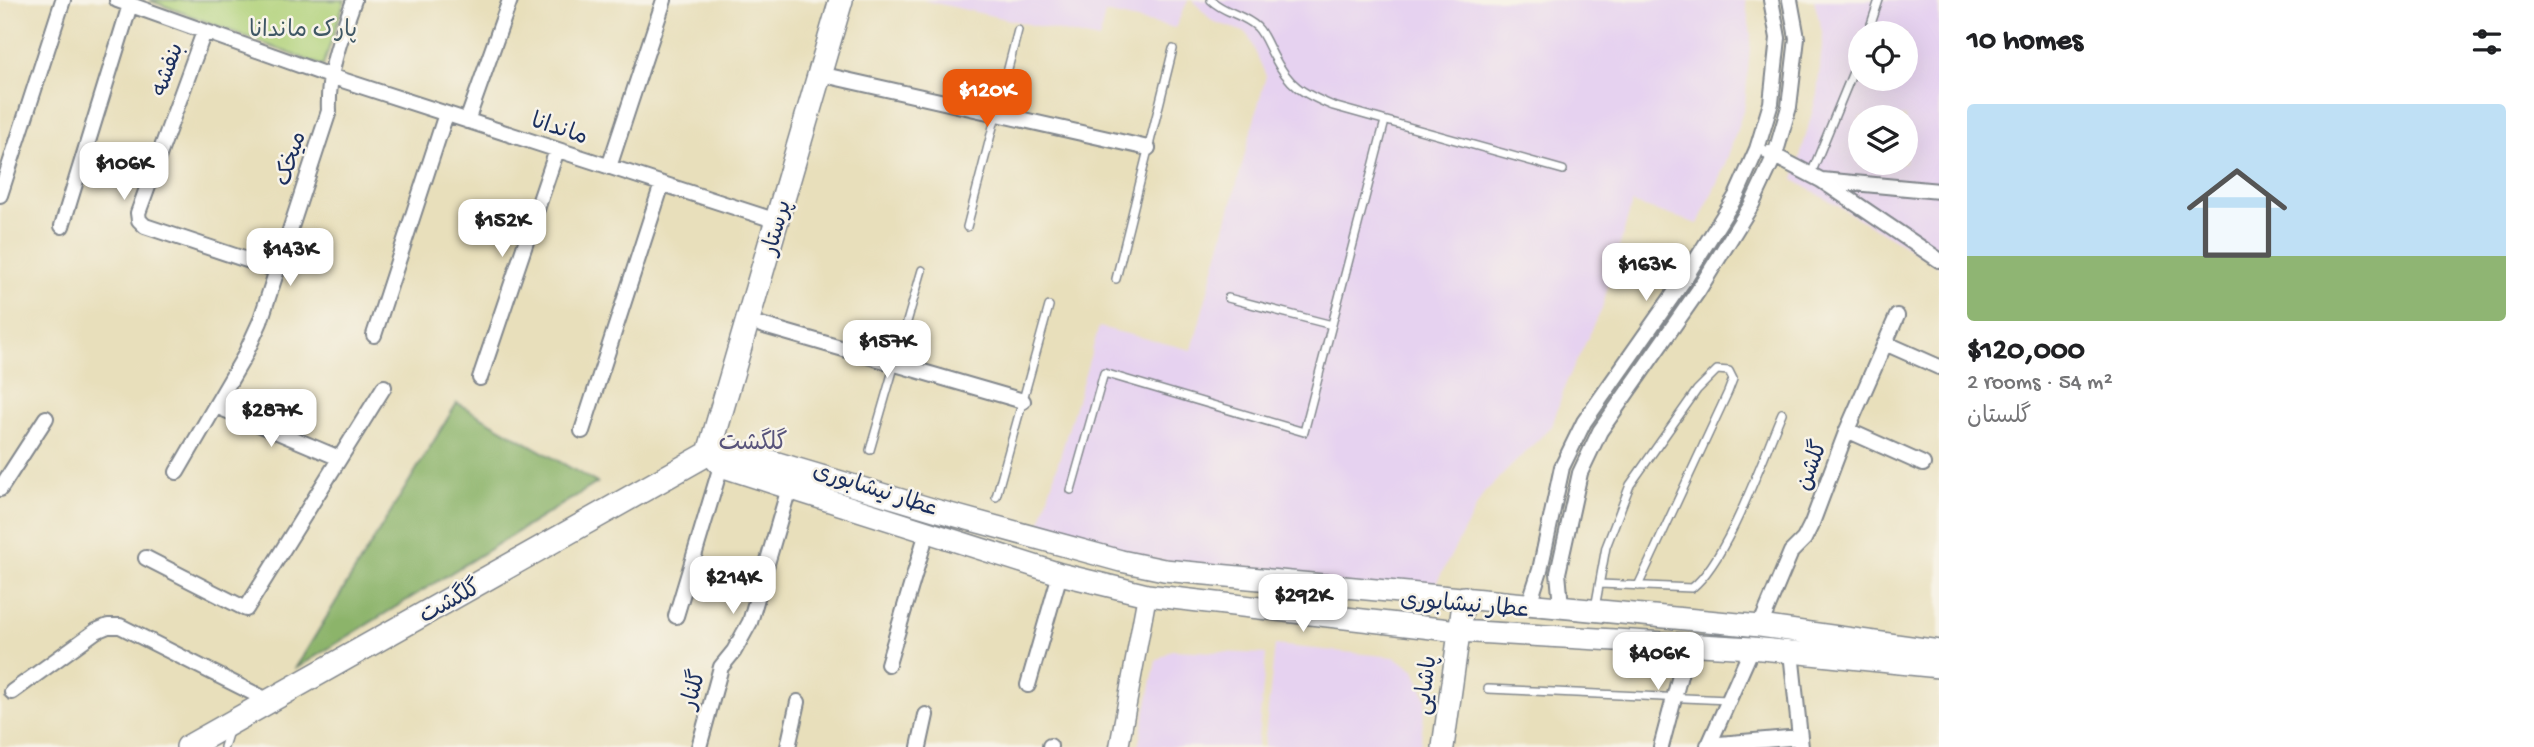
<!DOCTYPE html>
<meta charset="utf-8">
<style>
body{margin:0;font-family:"Gochi Hand","Playpen Sans Arabic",sans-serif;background:#f6f6f6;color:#202124;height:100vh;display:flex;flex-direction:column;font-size:26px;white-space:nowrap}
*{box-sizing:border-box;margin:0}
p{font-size:23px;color:#757577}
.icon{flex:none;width:38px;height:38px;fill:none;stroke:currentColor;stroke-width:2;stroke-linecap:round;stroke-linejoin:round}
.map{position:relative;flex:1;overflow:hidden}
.drawer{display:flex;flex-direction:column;background:#fff;width:595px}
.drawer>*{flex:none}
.controls{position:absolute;left:1848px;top:21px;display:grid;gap:14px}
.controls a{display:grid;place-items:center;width:70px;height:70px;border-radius:50%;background:#fff;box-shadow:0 7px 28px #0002;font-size:35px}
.price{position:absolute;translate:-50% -60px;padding:0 16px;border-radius:14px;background:#fff;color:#222;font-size:23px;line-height:46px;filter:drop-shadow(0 2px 4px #0008)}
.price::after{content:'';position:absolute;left:50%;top:42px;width:21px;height:16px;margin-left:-10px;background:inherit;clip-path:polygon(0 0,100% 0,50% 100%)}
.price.active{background:#ea580c;color:#fff}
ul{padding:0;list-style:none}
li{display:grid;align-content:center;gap:14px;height:371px;padding:0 28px}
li+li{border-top:2px solid #e0e0e0}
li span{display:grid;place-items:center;height:217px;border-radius:7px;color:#555}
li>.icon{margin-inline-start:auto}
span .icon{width:126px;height:126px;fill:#fffc;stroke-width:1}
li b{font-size:30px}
h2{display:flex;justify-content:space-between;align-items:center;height:84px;padding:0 28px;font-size:30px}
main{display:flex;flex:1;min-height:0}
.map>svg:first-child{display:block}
.built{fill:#e6d2f0;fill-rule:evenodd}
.green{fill:#b1d27a;stroke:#66806c;stroke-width:2}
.forest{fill:#8cb46a;stroke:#547264;stroke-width:2}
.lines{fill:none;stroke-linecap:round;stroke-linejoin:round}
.service-casing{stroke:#82878c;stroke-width:10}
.minor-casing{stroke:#82878c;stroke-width:18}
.tertiary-casing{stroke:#82878c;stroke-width:21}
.secondary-casing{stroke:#82878c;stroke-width:24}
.primary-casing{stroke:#82878c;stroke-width:26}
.service{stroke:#fff;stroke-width:7}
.minor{stroke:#fff;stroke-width:14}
.tertiary{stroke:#fff;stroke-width:18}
.secondary{stroke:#fff;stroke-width:21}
.primary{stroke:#fff;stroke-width:23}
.labels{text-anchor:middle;stroke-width:5;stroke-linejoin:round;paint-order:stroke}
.park-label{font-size:23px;fill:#405865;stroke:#f7f3e8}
.street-label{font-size:23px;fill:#1b2f5e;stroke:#f7f3e8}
.neighbourhood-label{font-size:24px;fill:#58547b;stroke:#f7f3e8}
</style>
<main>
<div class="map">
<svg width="1939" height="747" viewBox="0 0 1939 747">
<rect width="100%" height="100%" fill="#f7f3e8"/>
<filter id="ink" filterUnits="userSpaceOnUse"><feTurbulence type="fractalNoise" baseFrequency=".0143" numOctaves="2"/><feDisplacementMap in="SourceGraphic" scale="14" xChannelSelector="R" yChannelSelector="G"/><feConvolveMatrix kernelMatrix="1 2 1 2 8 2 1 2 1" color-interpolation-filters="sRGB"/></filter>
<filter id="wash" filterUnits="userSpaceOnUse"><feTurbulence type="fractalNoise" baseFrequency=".00686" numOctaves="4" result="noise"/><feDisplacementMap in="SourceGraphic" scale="28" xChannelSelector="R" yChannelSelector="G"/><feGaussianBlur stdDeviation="1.57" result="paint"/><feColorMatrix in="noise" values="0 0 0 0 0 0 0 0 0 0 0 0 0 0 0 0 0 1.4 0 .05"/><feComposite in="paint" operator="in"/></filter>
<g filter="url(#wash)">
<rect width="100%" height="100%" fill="#e8dfbb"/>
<path class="built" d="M922 0H1188L1175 28 1105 13 1099 40Z
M1192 0H1745L1751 34 1745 105 1725 165 1698 224 1632 203 1601 311 1566 383 1552 426 1484 493 1431 593 1310 581 1034 543 1099 327 1192 350 1266 76 1247 33 1212 21Z
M1814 0H1939V266L1794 180 1817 94 1823 36ZM1860 33H1906V79H1860ZM1860 117H1906V163H1860Z
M1275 645 1394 657 1415 670 1426 698 1420 747H1264Z
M1171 650 1266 654 1257 747H1138L1156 661Z"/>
<path class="green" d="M149 0H345L323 66Z"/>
<path class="forest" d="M457 403 597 483 295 669Z"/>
</g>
<g filter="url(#ink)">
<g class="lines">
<defs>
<path id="service" d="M1211 0C1224 13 1243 14 1257 27 1264 34 1268 46 1273 55 1289 86 1302 93 1333 106L1563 170
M1868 33 1879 0
M1811 174 1860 55
M967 227 1018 30
M1116 279 1173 49
M1228 298 1332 325
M870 450 922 270
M1071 490 1104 373 1304 432 1385 121
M996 497 1049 306
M1600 584 1692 588C1728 559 1762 459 1782 413
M1595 608 1606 547 1630 485 1697 390 1717 370 1729 371 1733 379 1728 392 1638 586
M1488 689 1728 700
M224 747 229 731"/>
<path id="minor" d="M117 0 330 76 777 221
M204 32 138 213 139 220 145 226 277 270
M833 77 1148 148
M467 121 510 0
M1769 153 1821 180 1939 260
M609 167 664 0
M1822 180 1939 191
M0 195 63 0
M62 226 130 5
M761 325 1023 401
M374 335 446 114
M1885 343 1939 367
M480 378 557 150
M216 406 339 458
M1847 430 1923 464
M582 431 662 184
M177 472 244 357 260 322 329 111C327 72 341 37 354 0
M0 489 46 418
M146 558 246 609 384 387
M1529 604 1540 570 1562 467 1584 422 1683 281 1736 196 1757 149 1771 103 1778 38 1771 0
M1561 606 1558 573 1580 473 1600 431 1698 291 1752 204 1775 155 1789 107 1797 38 1790 0
M676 616 721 466
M1760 626 1791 552 1804 539 1812 523 1847 430 1897 316
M1791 652 1801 747
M888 664 927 532
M1028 685 1060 574
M12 692 96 631 108 626H120L269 701
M1708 745 1800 737
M699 747 721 667 734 651 750 622 789 488
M788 747 798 702
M919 747 926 715
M1050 747V746
M1661 747 1688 645
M1708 747 1752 648"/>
<path id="tertiary" d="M1119 747 1147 595"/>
<path id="secondary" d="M1939 651 1760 626 1164 570 1121 561 935 510 727 448 709 453 721 466 789 488 1060 574 1147 595 1458 631 1752 648 1939 667
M1443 747 1464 597"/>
<path id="primary" d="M188 747 709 453 841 0"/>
</defs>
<use href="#service" class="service-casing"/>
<use href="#minor" class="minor-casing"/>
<use href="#tertiary" class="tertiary-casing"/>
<use href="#secondary" class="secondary-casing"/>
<use href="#primary" class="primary-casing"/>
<use href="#service" class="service"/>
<use href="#minor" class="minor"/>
<use href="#tertiary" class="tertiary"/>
<use href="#secondary" class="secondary"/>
<use href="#primary" class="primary"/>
</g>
</g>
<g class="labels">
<g class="park-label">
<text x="303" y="36">پارک ماندانا</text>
</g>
<g class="street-label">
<text transform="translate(166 69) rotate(-70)" y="8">بنفشه</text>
<text transform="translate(560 127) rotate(18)" y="8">ماندانا</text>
<text transform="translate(289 158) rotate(-72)" y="8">میخک</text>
<text transform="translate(775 227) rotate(-74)" y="8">پرستار</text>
<text transform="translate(1810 465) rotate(-69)" y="8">گلشن</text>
<text transform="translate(876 488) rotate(18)" y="8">عطار نیشابوری</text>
<text transform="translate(449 600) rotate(-29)" y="8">گلگشت</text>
<text transform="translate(1465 603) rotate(5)" y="8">عطار نیشابوری</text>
<text transform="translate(1424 685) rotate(-83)" y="8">پاشایی</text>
<text transform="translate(692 689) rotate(-74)" y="8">گلنار</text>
</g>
<g class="neighbourhood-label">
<text x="753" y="449">گلگشت</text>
</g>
</g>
</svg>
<div class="controls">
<a><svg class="icon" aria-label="locate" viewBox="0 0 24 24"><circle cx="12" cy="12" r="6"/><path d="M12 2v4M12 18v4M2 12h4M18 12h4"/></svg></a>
<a><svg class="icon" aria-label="layers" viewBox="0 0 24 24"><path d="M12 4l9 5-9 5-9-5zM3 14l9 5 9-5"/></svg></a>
</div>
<b class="price active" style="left:987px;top:129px">$120K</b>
<b class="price" style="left:124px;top:202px">$106K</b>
<b class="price" style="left:502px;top:259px">$152K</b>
<b class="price" style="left:290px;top:288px">$143K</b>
<b class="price" style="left:1646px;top:303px">$163K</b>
<b class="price" style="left:887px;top:380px">$157K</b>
<b class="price" style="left:271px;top:449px">$287K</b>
<b class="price" style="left:733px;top:616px">$214K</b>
<b class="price" style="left:1303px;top:634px">$292K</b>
<b class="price" style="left:1658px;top:692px">$406K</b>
</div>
<section class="drawer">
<h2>10 homes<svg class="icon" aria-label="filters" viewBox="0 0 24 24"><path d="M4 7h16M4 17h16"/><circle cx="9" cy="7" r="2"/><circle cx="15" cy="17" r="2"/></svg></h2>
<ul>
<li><span style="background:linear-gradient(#bfe0f5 70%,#8fb573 0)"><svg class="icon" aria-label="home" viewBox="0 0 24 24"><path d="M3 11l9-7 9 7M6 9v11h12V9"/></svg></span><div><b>$120,000</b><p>2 rooms · 54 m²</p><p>گلستان</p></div></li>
</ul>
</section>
</main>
